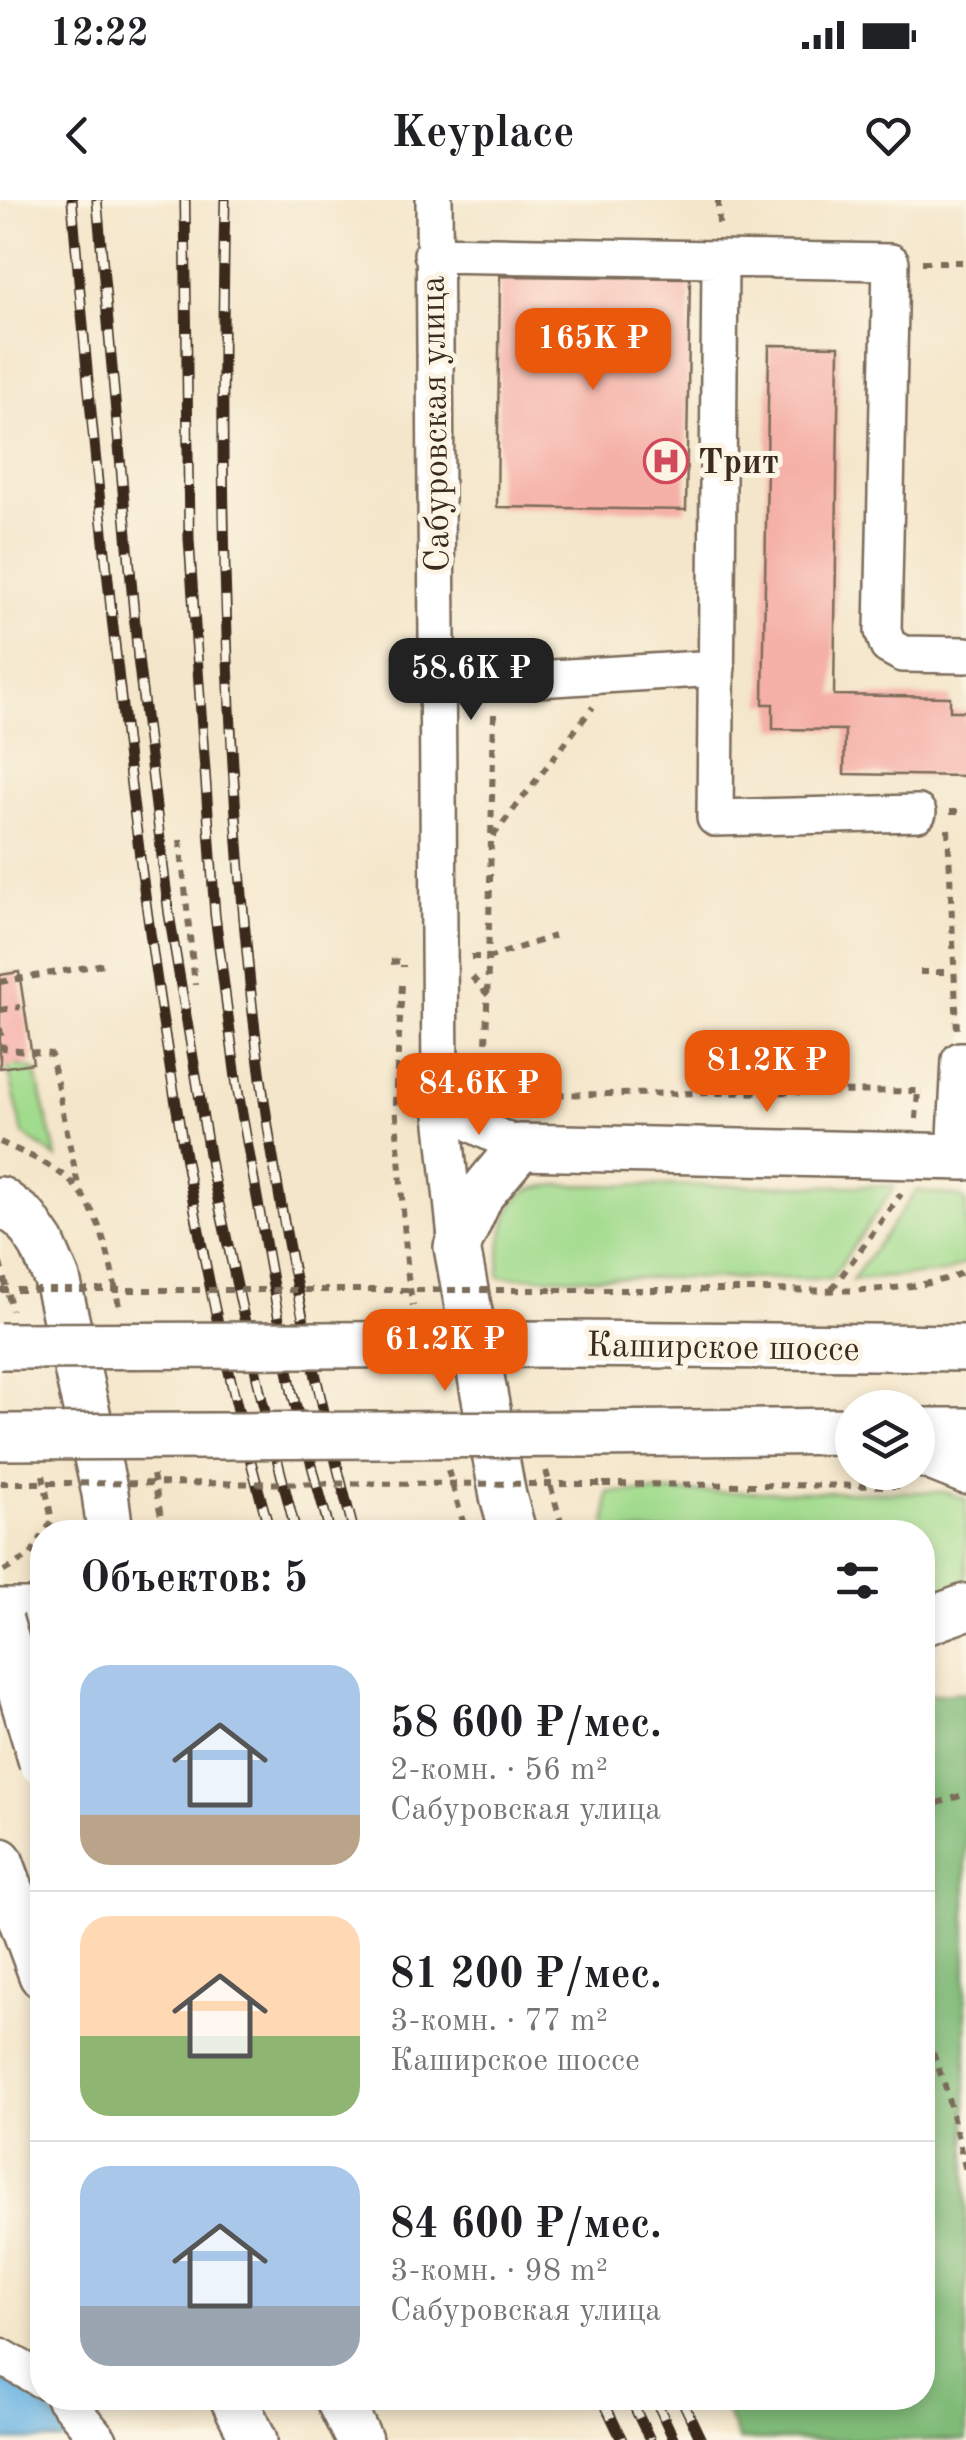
<!DOCTYPE html>
<html lang="ru">
<meta charset="utf-8">
<style>
body{margin:0;font-family:"Old Standard TT",serif;background:#f6f6f6;color:#202124;height:100vh;display:flex;flex-direction:column;font-size:38px;white-space:nowrap}
*{box-sizing:border-box;margin:0}
p{font-size:32px;color:#757577}
.icon{flex:none;width:55px;height:55px;fill:none;stroke:currentColor;stroke-width:2;stroke-linecap:round;stroke-linejoin:round}
.map{position:relative;flex:1;overflow:hidden}
.panel{position:absolute;left:30px;top:1320px;width:905px;height:890px;display:flex;flex-direction:column;background:#fff;border-radius:40px;box-shadow:0 5px 15px #0003}
.panel>*{flex:none}
.tools{position:absolute;left:835px;top:1190px;display:grid;gap:20px}
.tools a{display:grid;place-items:center;width:100px;height:100px;border-radius:50%;background:#fff;box-shadow:0 5px 15px #0003;font-size:50px}
.price{position:absolute;translate:-50% -85px;padding:0 22px;border-radius:20px;background:#ea580c;color:#fff;font-size:32px;line-height:65px;filter:drop-shadow(0 2px 5px #0008)}
.price::after{content:'';position:absolute;left:50%;top:60px;width:30px;height:22px;margin-left:-15px;background:inherit;clip-path:polygon(0 0,100% 0,50% 100%)}
.price.active{background:#222;color:#fff}
ul{padding:0;list-style:none}
li{display:flex;align-items:center;gap:30px;height:250px;padding:0 50px}
li+li{border-top:2px solid #e0e0e0}
li span{display:grid;place-items:center;flex:none;width:280px;height:200px;border-radius:30px;color:#555}
li>.icon{margin-inline-start:auto}
span .icon{width:120px;height:120px;fill:#fffc;stroke-width:1}
li b{font-size:42px}
h2{display:flex;justify-content:space-between;align-items:center;height:120px;padding:0 50px;font-size:42px}
.status{display:flex;justify-content:space-between;align-items:center;height:70px;padding:0 50px;background:#fff;direction:ltr}
.status svg{height:28px;fill:currentColor}
header{display:flex;justify-content:space-between;align-items:center;height:130px;padding:0 50px;background:#fff;font-size:45px;font-weight:700}
.map>svg:first-child{display:block}
.green{fill:#a1db8d;stroke:#6e8256;stroke-width:2.5}
.forest{fill:#80bb78;stroke:#5e724b;stroke-width:2.5}
.water{fill:#6ab5e3;stroke:#527080;stroke-width:2.5}
.building{fill:#f5b0a7}
.lines{fill:none;stroke-linecap:round;stroke-linejoin:round}
.minor-casing{stroke:#7c6c5a;stroke-width:40}
.major-casing{stroke:#7c6c5a;stroke-width:50}
.path{stroke:#7c6c5a;stroke-width:6;stroke-dasharray:8 8;stroke-linecap:butt}
.minor{stroke:#fff;stroke-width:35}
.major{stroke:#fff;stroke-width:45}
.rail-casing{stroke:#3b2a1e;stroke-width:11}
.rail{stroke:#fcf5e5;stroke-width:8;stroke-dasharray:22;stroke-linecap:butt}
.major-bridge-casing{stroke:#7c6c5a;stroke-width:50;stroke-linecap:butt}
.path-bridge{stroke:#7c6c5a;stroke-width:6;stroke-dasharray:8 8;stroke-linecap:butt}
.major-bridge{stroke:#fff;stroke-width:45}
.labels{text-anchor:middle;stroke-width:10;stroke-linejoin:round;paint-order:stroke}
.street-label{font-size:35px;fill:#3b2a1e;stroke:#fcf5e5}
.poi-label{font-size:35px;font-weight:bold;fill:#3b2a1e;stroke:#fcf5e5;text-anchor:start}
</style>
<div class="status"><b>12:22</b><svg viewBox="0 0 49 12"><path d="M0 12V9h3v3zM5 12V6h3v6zM10 12V3h3v9zM15 12V0h3v12zM26 1h20v11H26zM47 4h2v5h-2z"/></svg></div>
<header><svg class="icon" aria-label="back" viewBox="0 0 24 24"><path d="M15 5l-7 7 7 7"/></svg>Keyplace<svg class="icon" aria-label="heart" viewBox="0 0 24 24"><path d="M12 20l-8-8c-3-5 5-10 8-4 3-6 11-1 8 4z"/></svg></header>
<div class="map">
<svg width="966" height="2240" viewBox="0 0 966 2240">
<rect width="100%" height="100%" fill="#fcf5e5"/>
<filter id="ink" filterUnits="userSpaceOnUse"><feTurbulence type="fractalNoise" baseFrequency=".01" numOctaves="2"/><feDisplacementMap in="SourceGraphic" scale="20" xChannelSelector="R" yChannelSelector="G"/><feConvolveMatrix kernelMatrix="1 2 1 2 8 2 1 2 1" color-interpolation-filters="sRGB"/></filter>
<filter id="wash" filterUnits="userSpaceOnUse"><feTurbulence type="fractalNoise" baseFrequency=".0048" numOctaves="4" result="noise"/><feDisplacementMap in="SourceGraphic" scale="40" xChannelSelector="R" yChannelSelector="G"/><feGaussianBlur stdDeviation="2.25" result="paint"/><feColorMatrix in="noise" values="0 0 0 0 0 0 0 0 0 0 0 0 0 0 0 0 0 1.4 0 .05"/><feComposite in="paint" operator="in"/></filter>
<g filter="url(#wash)">
<rect width="100%" height="100%" fill="#f4e6ca"/>
<path class="green" d="M7 863 35 870 57 958 23 934Z
M562 985 895 986 831 1079 499 1077C499 1052 503 1000 530 990 539 986 552 986 562 985Z
M917 990 960 997 966 1002V1063L945 1073 852 1080Z
M608 1292H945L966 1299V1386L940 1395H923L922 1332H606Z"/>
<path class="forest" d="M966 1492V2240H739L719 2198H922L923 1495Z"/>
<path class="water" d="M0 2177 38 2199 77 2240H0Z"/>
<g id="blocks">
<path class="building" d="M500 76 690 78 686 310 497 307Z
M769 145 839 146 834 495 950 497V511H966V576L844 574 845 530 773 529V504H763Z
M19 772 33 863 0 868V775Z"/>
</g>
</g>
<g filter="url(#ink)">
<use href="#blocks" fill-opacity="0" stroke="#7c6c5a" stroke-width="2.5"/>
<g class="lines">
<defs>
<path id="minor" d="M434 0 440 886 457 1047
M432 54 891 62 883 431 888 446 903 454 966 455
M720 61 715 618 918 613
M438 485 717 468
M440 886 476 926 520 947
M955 956 960 860H966
M0 2156 42 2180
M64 2198 99 2240"/>
<path id="major" d="M0 1000 25 1019 42 1044 57 1079 105 1293 110 1332
M569 1144 966 1148
M918 1231H966
M590 1234 852 1231
M918 1252 966 1271
M513 1332 503 1296 457 1047 481 994 520 947 966 957
M0 1412H42
M922 1423 966 1407
M0 1661 42 1775
M233 2198 254 2240
M338 2198 359 2240"/>
</defs>
<use href="#minor" class="minor-casing"/>
<use href="#major" class="major-casing"/>
<path class="path" d="M718 0 719 25
M922 62H966
M494 514 486 848C491 869 498 881 515 895L918 891
M950 612H966
M948 629 957 831
M493 636 593 507
M180 640 195 785
M471 757H491L554 736
M391 762 403 761V767
M920 772H952
M472 777 489 796
M0 782 110 763
M402 785 395 904 408 1077 413 1106
M0 810 20 807
M0 828 3 848 51 854 79 990
M916 919 918 891H922
M0 942C26 954 62 968 80 992 105 1025 112 1071 120 1111
M0 1063 12 1110
M832 1089 901 994
M555 1090C624 1090 693 1090 762 1090 818 1090 917 1096 966 1071
M448 1270 466 1332
M546 1271 564 1332
M43 1275 52 1321 45 1332
M153 1275 164 1332
M603 1284 901 1286
M4 1371 31 1355 42 1336
M922 1608 966 1594
M922 1625 931 1646 922 1700
M922 1823 945 1886 966 1971"/>
<use href="#minor" class="minor"/>
<use href="#major" class="major"/>
<defs>
<path id="rail" d="M72 0C87 181 105 362 126 543 157 809 197 1074 270 1332
M97 0 138 458 169 714 212 972 262 1200 296 1332
M185 0 189 339 215 715 237 886 292 1192 330 1332
M225 0C219 261 224 525 250 784 268 969 307 1153 354 1332
M602 2198 622 2240
M630 2198 650 2240
M655 2198 674 2240
M681 2198 701 2240"/>
</defs>
<use href="#rail" class="rail-casing"/>
<use href="#rail" class="rail"/>
<defs>
<path id="major-bridge" d="M0 1146 569 1144
M0 1237 590 1234
M0 1421 42 1562"/>
</defs>
<use href="#major-bridge" class="major-bridge-casing"/>
<path class="path-bridge" d="M0 1090H555
M0 1283 603 1284"/>
<use href="#major-bridge" class="major-bridge"/>
</g>
</g>
<defs>
<symbol id="hospital-ring" viewBox="-11 -11 22 22"><circle r="9.5" fill="#fcf5e5" stroke="#d1495b" stroke-width="1.5"/><path d="M-5-5h3v3.5h4V-5h3V5h-3V1.5h-4V5h-3Z" fill="#d1495b"/></symbol>
</defs>
<g fill-rule="evenodd">
<use href="#hospital-ring" x="641" y="236" width="50" height="50"/>
</g>
<g class="labels">
<g class="street-label">
<text transform="translate(434 224) rotate(-91)" y="12">Сабуровская улица</text>
<text transform="translate(723 1146) rotate(1)" y="12">Каширское шоссе</text>
</g>
<g class="poi-label">
<text x="698" y="273">Трит</text>
</g>
</g>
</svg>
<div class="tools">
<a><svg class="icon" aria-label="layers" viewBox="0 0 24 24"><path d="M12 4l9 5-9 5-9-5zM3 14l9 5 9-5"/></svg></a>
</div>
<b class="price" style="left:593px;top:193px">165K ₽</b>
<b class="price active" style="left:471px;top:523px">58.6K ₽</b>
<b class="price" style="left:767px;top:915px">81.2K ₽</b>
<b class="price" style="left:479px;top:938px">84.6K ₽</b>
<b class="price" style="left:445px;top:1194px">61.2K ₽</b>
<section class="panel">
<h2>Объектов: 5<svg class="icon" aria-label="filters" viewBox="0 0 24 24"><path d="M4 7h16M4 17h16"/><circle cx="9" cy="7" r="2"/><circle cx="15" cy="17" r="2"/></svg></h2>
<ul>
<li><span style="background:linear-gradient(#a9c7e8 75%,#b9a48a 0)"><svg class="icon" aria-label="home" viewBox="0 0 24 24"><path d="M3 11l9-7 9 7M6 9v11h12V9"/></svg></span><div><b>58 600 ₽/мес.</b><p>2-комн. · 56 m²</p><p>Сабуровская улица</p></div></li>
<li><span style="background:linear-gradient(#ffd9b3 60%,#8fb573 0)"><svg class="icon" aria-label="home" viewBox="0 0 24 24"><path d="M3 11l9-7 9 7M6 9v11h12V9"/></svg></span><div><b>81 200 ₽/мес.</b><p>3-комн. · 77 m²</p><p>Каширское шоссе</p></div></li>
<li><span style="background:linear-gradient(#a9c7e8 70%,#9aa5b1 0)"><svg class="icon" aria-label="home" viewBox="0 0 24 24"><path d="M3 11l9-7 9 7M6 9v11h12V9"/></svg></span><div><b>84 600 ₽/мес.</b><p>3-комн. · 98 m²</p><p>Сабуровская улица</p></div></li>
</ul>
</section>
</div>
